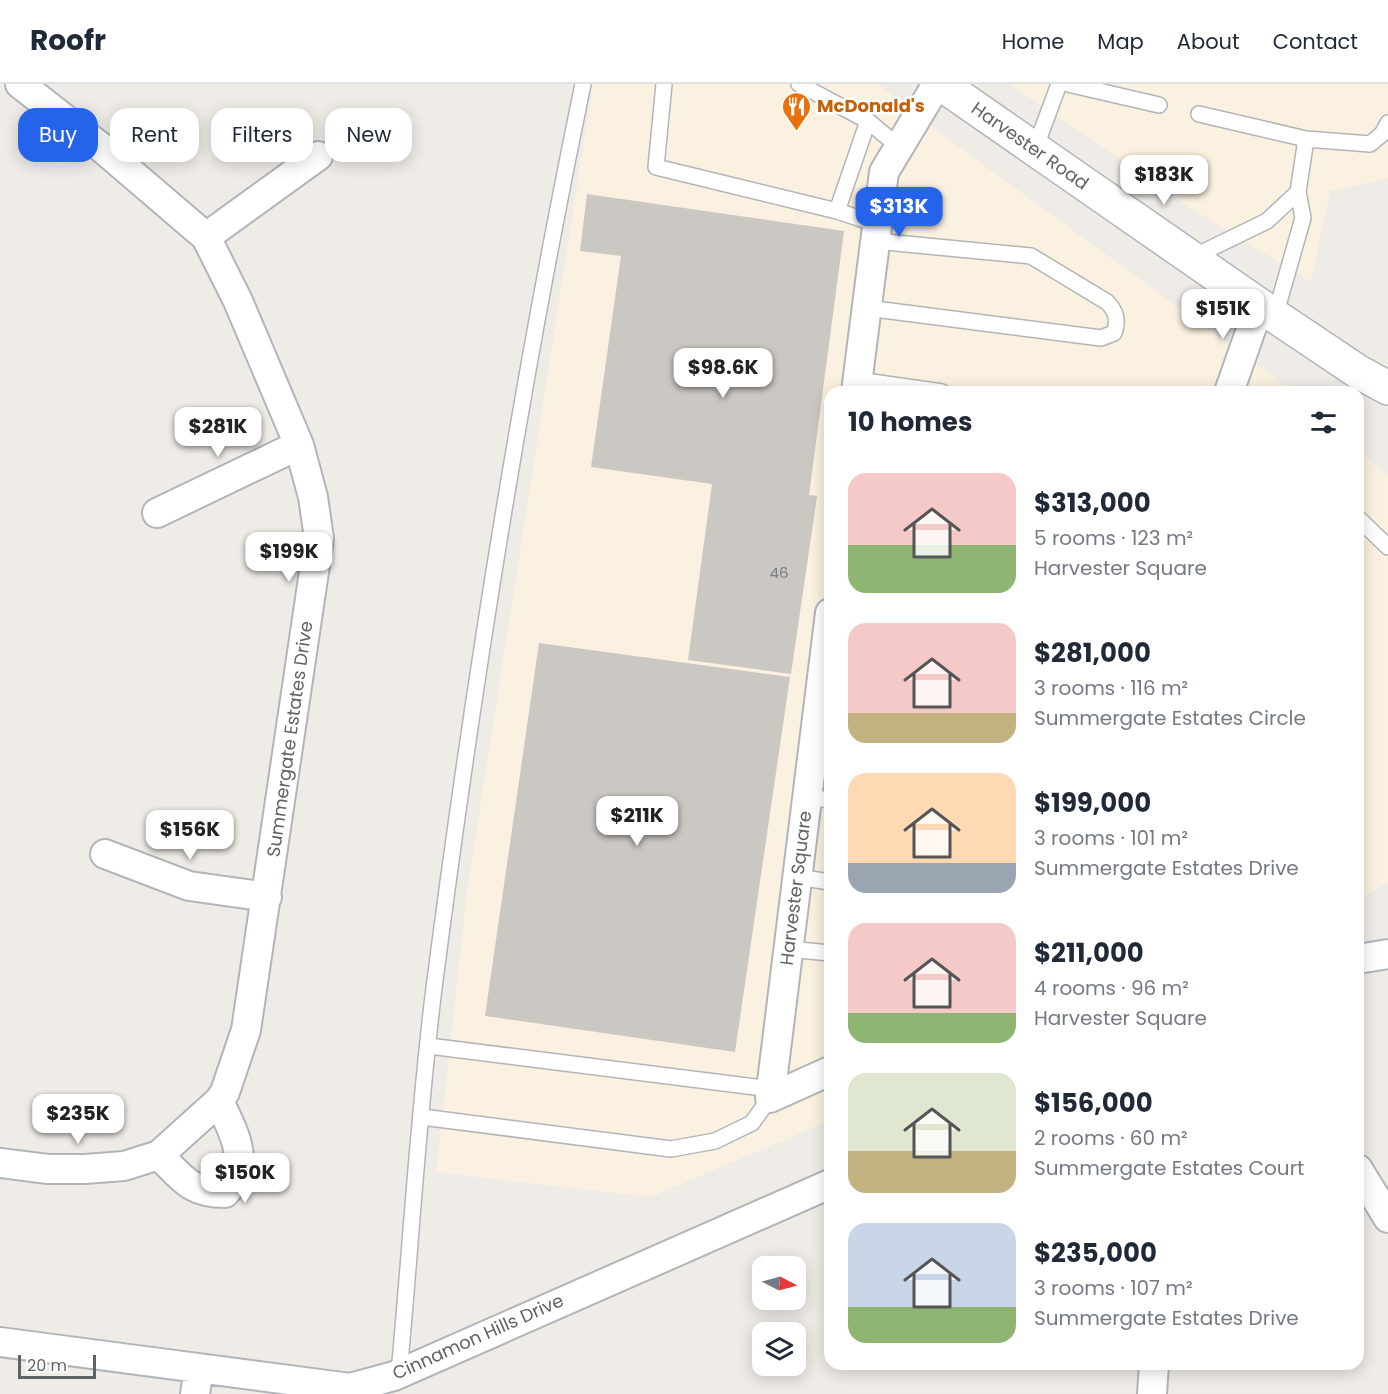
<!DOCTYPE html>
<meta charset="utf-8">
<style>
body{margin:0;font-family:Poppins,sans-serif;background:#f2f2f3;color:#1f2937;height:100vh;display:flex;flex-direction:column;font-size:22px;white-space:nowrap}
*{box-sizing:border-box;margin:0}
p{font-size:20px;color:#747a83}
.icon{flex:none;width:33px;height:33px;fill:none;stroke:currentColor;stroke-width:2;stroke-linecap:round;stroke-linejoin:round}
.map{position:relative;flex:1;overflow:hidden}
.sheet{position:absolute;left:824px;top:302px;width:540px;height:984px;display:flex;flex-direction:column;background:#fff;border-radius:18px;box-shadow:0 3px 15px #0003}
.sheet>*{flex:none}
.guide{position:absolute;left:18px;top:24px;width:570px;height:54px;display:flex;gap:12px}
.needle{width:39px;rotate:96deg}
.controls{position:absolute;left:752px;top:1172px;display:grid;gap:12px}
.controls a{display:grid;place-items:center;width:54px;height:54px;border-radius:12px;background:#fff;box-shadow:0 3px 15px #0003;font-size:30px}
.scale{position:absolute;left:18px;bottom:15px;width:78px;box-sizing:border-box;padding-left:6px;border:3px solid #5e6366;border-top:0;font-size:16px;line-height:21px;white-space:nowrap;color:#5e6366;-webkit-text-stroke:4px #fff;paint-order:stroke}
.price{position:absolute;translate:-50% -51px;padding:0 14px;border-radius:12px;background:#fff;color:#222;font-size:20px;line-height:39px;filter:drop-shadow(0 2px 3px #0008)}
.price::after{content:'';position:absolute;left:50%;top:36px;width:18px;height:14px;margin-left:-9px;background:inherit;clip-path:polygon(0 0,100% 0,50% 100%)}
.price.current{background:#2563eb;color:#fff}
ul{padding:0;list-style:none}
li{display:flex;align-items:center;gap:18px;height:150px;padding:0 24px}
li span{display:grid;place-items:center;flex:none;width:168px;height:120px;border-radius:18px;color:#555}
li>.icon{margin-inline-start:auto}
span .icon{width:72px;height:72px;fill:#fffc;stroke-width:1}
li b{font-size:26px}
h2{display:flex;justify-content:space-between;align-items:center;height:72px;padding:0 24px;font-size:26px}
.tag{padding:0 21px;border-radius:18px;background:#fff;box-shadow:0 3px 15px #0003;font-size:21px;line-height:54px}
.tag.current{background:#2563eb;color:#fff}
header{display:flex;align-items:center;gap:36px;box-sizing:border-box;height:84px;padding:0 30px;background:#fff;border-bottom:2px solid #e0e1e3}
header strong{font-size:28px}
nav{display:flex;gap:33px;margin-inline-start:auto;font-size:21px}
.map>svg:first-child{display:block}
.commercial{fill:#fbf1e0}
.building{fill:#cbc7c3}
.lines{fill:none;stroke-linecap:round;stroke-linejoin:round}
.service-casing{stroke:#b2b5b8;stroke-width:18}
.minor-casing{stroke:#b2b5b8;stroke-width:32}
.secondary-casing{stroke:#b1b5b8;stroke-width:36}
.service{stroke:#fff;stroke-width:15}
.minor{stroke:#fff;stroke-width:28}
.secondary{stroke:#fff;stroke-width:33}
.labels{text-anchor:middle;stroke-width:5;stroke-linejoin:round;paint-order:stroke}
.number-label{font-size:15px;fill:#797c7d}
.food-label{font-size:18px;font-weight:bold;fill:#c56008;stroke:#fff;text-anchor:start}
.street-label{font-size:18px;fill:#5e6366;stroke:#fff}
</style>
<header>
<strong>Roofr</strong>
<nav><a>Home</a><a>Map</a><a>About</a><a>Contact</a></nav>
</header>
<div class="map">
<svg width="1388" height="1310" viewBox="0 0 1388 1310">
<rect width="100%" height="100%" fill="#efece7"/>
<path class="commercial" d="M593 0H878L948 55 1293 307 830 308 829 1037 650 1113 436 1088 468 801Z
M1010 0H1388V94L1330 107 1311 198 1191 124Z
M1358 365 1388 392V799L1358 816Z"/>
<path class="building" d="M587 110 844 147 809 411 817 412 791 590 688 576 712 400 591 383 621 172 580 167Z
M539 559 790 593 735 968 485 932Z"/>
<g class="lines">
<defs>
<path id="service" d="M664 0 656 83 837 127 868 37 799 0
M1068 0 1159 21
M1199 30 1306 55 1370 60 1382 50 1388 39
M868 37 899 63
M1035 65 1059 0
M837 127 877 140
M1193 173 1267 137 1298 108
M867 224 1101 254 1114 249C1119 236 1116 227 1107 218L1031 172 875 157
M1275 232 1303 134 1298 108 1306 55
M858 296 942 308
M1358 434 1388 463
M807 713 830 716
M797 793 830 798
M788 865 830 869
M429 962 771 1005
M422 1033 671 1065 715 1057 752 1039 770 1014
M399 1289C411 1161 418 1032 434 904 473 602 521 299 583 0"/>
<path id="minor" d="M206 153 318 72
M856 308 884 88 937 0
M1229 308 1260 220
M157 429 299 361
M830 529 770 1014 830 987
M105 770 189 802 267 813
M1358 875 1388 870
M159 1071C182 1094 190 1109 225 1109 252 1077 234 1050 219 1017
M0 1079 48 1085H85L124 1082 159 1071 219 1017 225 1008 246 946 319 454 313 413 299 361 238 217 206 153 102 64 20 0
M1358 1085 1388 1134
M0 1258 350 1304 394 1292 830 1100
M195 1310 199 1285
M1152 1310 1154 1280"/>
<path id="secondary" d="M941 0 1275 232 1357 287 1388 304"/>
</defs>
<use href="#service" class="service-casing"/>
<use href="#minor" class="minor-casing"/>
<use href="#secondary" class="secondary-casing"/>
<use href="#service" class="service"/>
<use href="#minor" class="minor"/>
<use href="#secondary" class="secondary"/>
</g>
<defs>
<symbol id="restaurant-pin" viewBox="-11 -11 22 30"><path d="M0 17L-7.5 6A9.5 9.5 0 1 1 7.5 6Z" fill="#e8710a" stroke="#fff"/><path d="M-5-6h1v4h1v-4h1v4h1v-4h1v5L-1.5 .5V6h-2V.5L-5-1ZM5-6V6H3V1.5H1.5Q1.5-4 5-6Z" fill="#fff"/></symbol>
</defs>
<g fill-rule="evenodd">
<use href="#restaurant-pin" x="780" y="6" width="33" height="45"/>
</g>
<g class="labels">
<g class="number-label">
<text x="779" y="494">46</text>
</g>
<g class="food-label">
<text x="817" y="28">McDonald's</text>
</g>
<g class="street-label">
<text transform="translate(1030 62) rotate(35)" y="6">Harvester Road</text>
<text transform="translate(290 655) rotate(-82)" y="6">Summergate Estates Drive</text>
<text transform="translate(796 804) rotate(-83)" y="6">Harvester Square</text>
<text transform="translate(478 1253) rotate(-24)" y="6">Cinnamon Hills Drive</text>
</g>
</g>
</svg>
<div class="controls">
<a><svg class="needle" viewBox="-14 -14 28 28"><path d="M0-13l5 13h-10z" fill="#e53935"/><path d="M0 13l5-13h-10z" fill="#747a83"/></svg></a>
<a><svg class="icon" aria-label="layers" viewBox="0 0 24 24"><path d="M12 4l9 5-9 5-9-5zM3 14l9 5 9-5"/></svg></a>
</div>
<div class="scale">20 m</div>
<b class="price" style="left:1164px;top:122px">$183K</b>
<b class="price current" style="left:899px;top:154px">$313K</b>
<b class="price" style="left:1223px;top:256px">$151K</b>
<b class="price" style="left:723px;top:315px">$98.6K</b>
<b class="price" style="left:218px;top:374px">$281K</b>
<b class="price" style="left:289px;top:499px">$199K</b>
<b class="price" style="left:637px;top:763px">$211K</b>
<b class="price" style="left:190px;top:777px">$156K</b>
<b class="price" style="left:78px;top:1061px">$235K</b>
<b class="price" style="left:245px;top:1120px">$150K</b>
<div class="guide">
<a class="tag current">Buy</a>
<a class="tag">Rent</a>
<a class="tag">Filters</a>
<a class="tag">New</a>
</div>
<section class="sheet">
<h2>10 homes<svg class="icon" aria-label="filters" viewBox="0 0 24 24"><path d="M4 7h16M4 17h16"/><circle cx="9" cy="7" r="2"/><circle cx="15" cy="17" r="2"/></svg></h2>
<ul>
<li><span style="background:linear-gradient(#f6c9c9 60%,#8fb573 0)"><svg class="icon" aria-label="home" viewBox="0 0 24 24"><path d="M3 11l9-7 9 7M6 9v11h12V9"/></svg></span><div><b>$313,000</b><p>5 rooms · 123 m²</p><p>Harvester Square</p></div></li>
<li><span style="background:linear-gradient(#f6c9c9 75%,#c2b280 0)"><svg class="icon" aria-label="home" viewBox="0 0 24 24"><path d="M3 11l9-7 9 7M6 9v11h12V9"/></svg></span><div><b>$281,000</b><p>3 rooms · 116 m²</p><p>Summergate Estates Circle</p></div></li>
<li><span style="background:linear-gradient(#ffd9b3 75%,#9aa5b1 0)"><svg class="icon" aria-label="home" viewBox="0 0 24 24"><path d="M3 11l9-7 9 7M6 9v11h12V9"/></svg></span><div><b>$199,000</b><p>3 rooms · 101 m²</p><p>Summergate Estates Drive</p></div></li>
<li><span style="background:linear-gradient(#f6c9c9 75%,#8fb573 0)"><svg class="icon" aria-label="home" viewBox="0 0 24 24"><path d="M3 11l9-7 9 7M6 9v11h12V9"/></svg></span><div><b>$211,000</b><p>4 rooms · 96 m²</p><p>Harvester Square</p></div></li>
<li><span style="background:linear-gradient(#dfe7d0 65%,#c2b280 0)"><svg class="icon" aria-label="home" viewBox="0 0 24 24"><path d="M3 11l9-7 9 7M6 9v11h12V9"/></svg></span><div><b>$156,000</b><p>2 rooms · 60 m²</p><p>Summergate Estates Court</p></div></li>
<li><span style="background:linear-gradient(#c9d6e8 70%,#8fb573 0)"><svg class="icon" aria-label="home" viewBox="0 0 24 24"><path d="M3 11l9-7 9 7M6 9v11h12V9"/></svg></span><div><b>$235,000</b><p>3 rooms · 107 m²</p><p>Summergate Estates Drive</p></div></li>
</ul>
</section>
</div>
